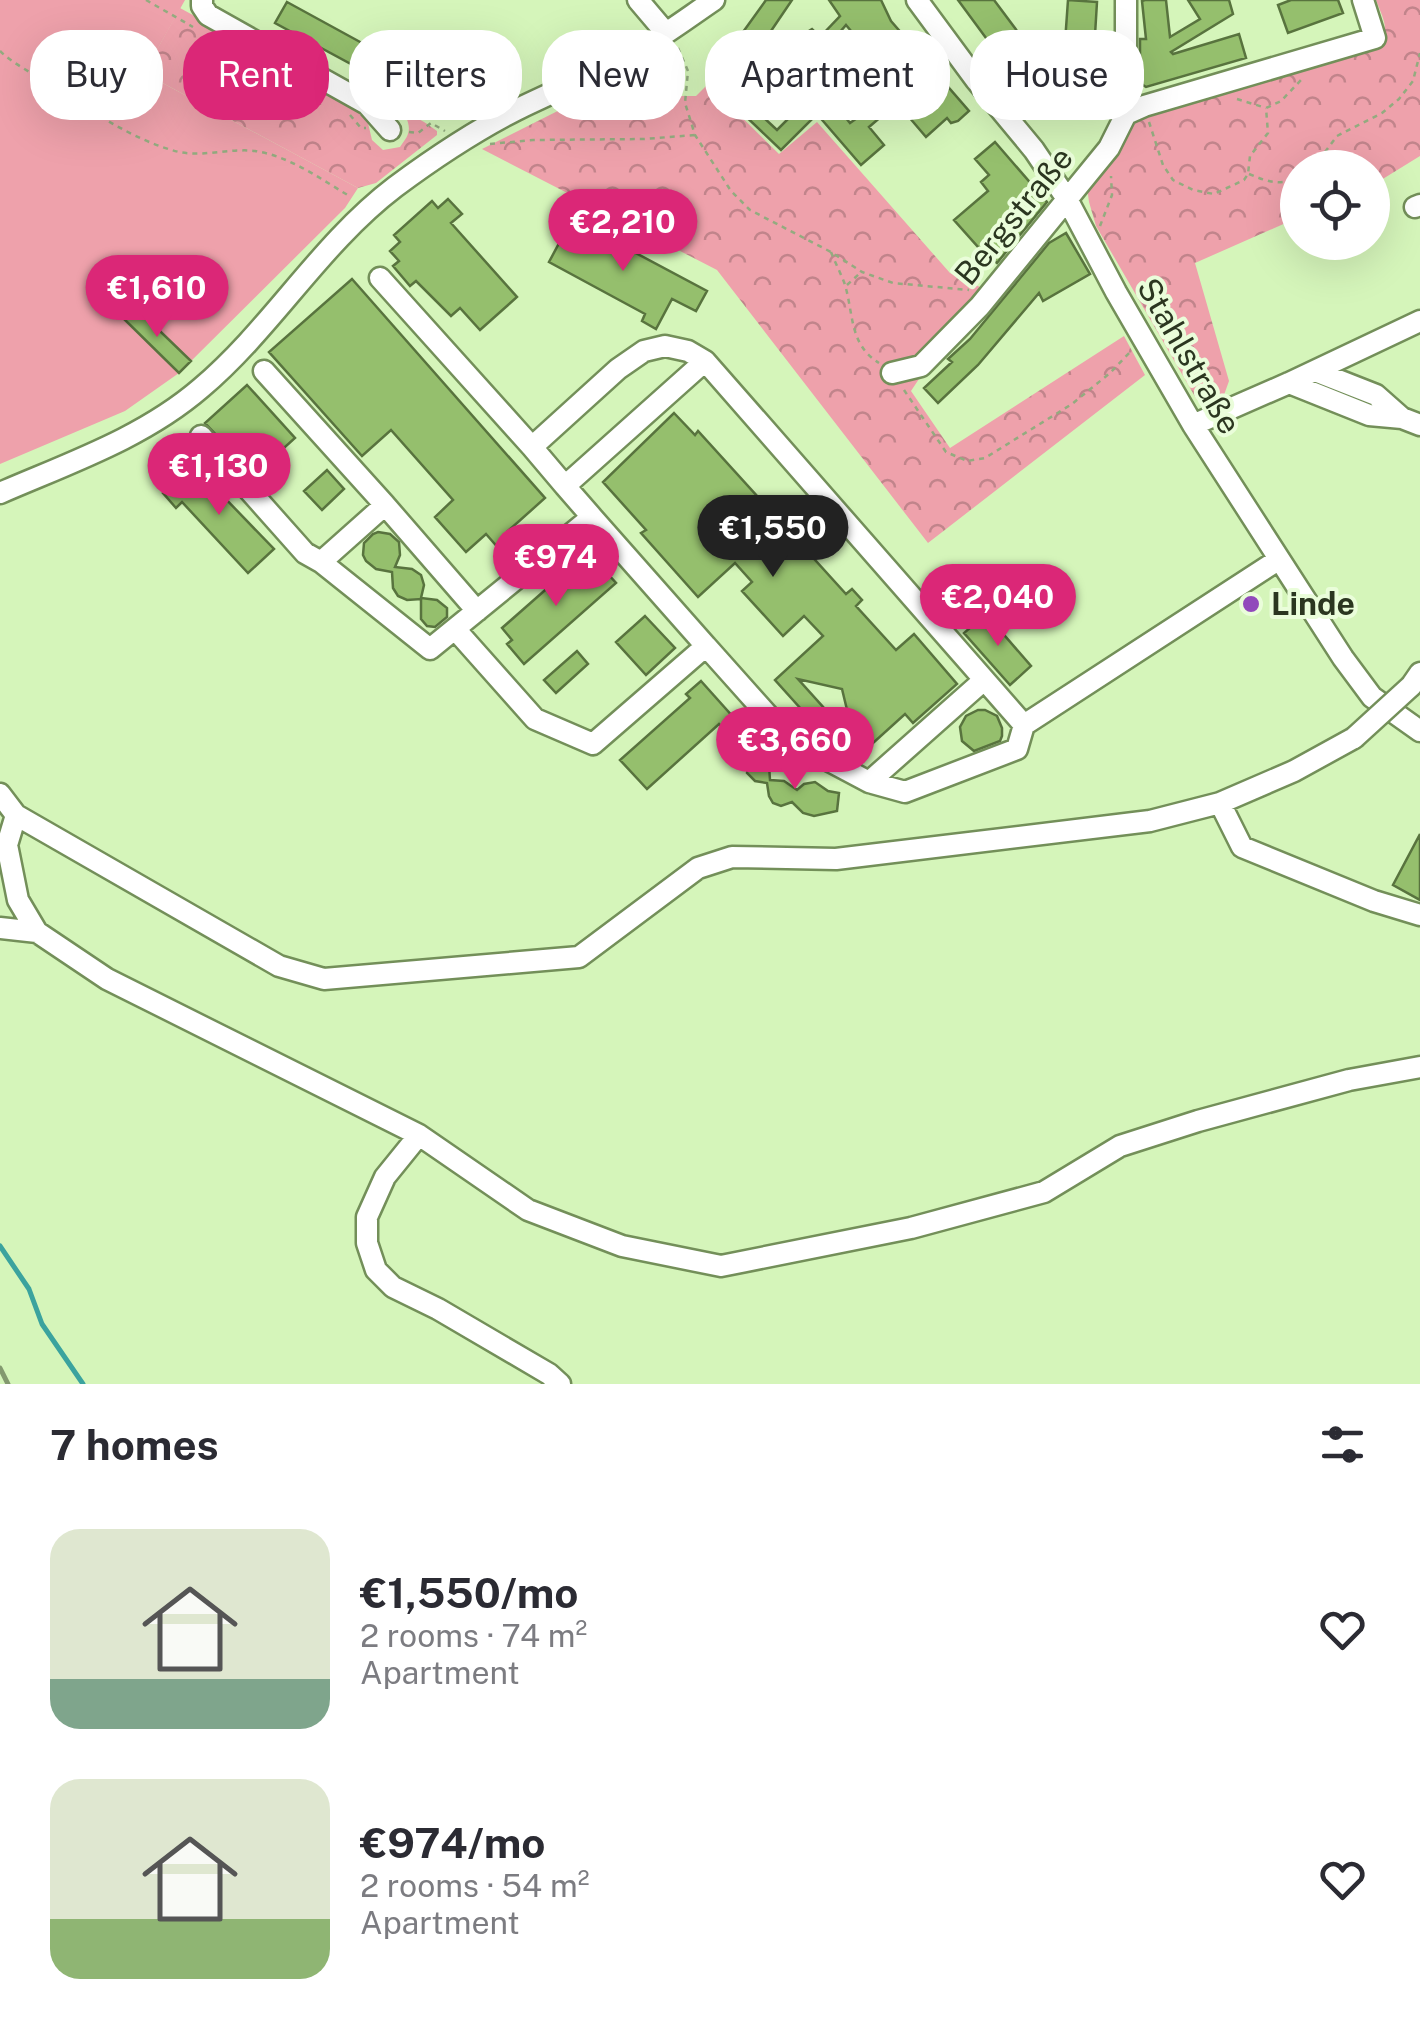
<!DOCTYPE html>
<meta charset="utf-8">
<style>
body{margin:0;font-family:"Public Sans",sans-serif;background:#f7f7f7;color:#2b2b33;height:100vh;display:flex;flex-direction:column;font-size:38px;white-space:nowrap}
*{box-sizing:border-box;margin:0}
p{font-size:32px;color:#7c7c81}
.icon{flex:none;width:55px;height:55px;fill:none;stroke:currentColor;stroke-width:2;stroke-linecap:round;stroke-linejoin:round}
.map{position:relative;height:1384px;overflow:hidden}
.sheet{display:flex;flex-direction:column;background:#fff;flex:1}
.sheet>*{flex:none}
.hud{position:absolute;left:30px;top:30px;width:1360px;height:90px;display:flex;gap:20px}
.fabs{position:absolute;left:1280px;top:150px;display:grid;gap:20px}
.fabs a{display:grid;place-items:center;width:110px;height:110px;border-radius:50%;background:#fff;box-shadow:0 10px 40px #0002;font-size:50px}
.price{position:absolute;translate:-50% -85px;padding:0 22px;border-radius:35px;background:#db2777;color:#fff;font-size:32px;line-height:65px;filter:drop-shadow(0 2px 5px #0008)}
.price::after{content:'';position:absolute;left:50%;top:60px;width:30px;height:22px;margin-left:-15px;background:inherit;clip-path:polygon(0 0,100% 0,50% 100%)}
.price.active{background:#222;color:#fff}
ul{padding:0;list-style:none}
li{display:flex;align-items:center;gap:30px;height:250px;padding:0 50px}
li span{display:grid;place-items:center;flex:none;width:280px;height:200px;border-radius:30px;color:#555}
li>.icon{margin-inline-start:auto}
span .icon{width:120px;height:120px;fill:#fffc;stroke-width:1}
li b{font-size:42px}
h2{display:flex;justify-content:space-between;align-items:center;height:120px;padding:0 50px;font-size:42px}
.chip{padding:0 35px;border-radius:40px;background:#fff;box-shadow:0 10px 40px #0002;font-size:35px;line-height:90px}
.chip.active{background:#db2777;color:#fff}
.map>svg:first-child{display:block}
.green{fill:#eea1ab}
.park{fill:url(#park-crowns)}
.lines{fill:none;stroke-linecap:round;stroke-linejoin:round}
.stream{stroke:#3ba39e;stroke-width:5}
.building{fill:#95bf6d;stroke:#58733e;stroke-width:2.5;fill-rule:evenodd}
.minor-casing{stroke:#738f59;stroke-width:25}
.path{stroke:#93ab7f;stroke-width:2.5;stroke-dasharray:5 5;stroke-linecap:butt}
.minor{stroke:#fff;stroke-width:20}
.rail{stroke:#83996f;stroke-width:5}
.minor-bridge-casing{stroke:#738f59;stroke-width:25;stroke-linecap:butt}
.minor-bridge{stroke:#fff;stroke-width:20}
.poi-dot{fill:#9149bb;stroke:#eafdda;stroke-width:4}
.labels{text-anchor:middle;stroke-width:8;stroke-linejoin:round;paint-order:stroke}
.street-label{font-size:32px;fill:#2b3620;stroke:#eafdda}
.poi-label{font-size:32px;font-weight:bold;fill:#2b3620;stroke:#eafdda;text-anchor:start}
</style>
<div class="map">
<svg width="1420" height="1384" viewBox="0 0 1420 1384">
<defs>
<pattern id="park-crowns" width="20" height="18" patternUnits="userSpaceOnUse" patternTransform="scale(2.5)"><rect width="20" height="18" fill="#eea1ab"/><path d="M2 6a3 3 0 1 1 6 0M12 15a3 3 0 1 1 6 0" fill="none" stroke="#c1848b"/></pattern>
</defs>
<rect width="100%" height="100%" fill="#d5f5ba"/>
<path class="green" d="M0 0H185L144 73 358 188 345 208 179 373 125 411 0 464Z"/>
<path class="park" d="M1376 0H1420V156L1373 185 1372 168H1298L1297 218 1195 263 1229 381 1224 395 1210 401 1197 400 1096 226 1089 202 1087 187 1138 118 1372 49C1393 32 1384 22 1376 0Z
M180 8 359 106 368 123 372 140 383 150 400 147C408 136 412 131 406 117 417 115 428 125 437 131V135L376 183 358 188 144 73Z
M659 60 668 62 681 72 680 96H696L708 84 779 154 817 122 950 273 980 287 911 391 950 448 1124 336 1145 375 928 543 717 270 482 149Z"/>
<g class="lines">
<path class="stream" d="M0 1246 29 1289 42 1324 83 1384"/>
</g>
<path class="building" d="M766 0H792L771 31 785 41 850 123 860 116 809 31 812 29 820 37 840 16 829 0H881L891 21 969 111 958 121 951 123 947 118 926 137 897 103 869 127 884 145 861 165 817 114 781 150 737 108 745 100 777 130 798 109 771 82 789 64 770 44 767 48 765 46 741 80 720 64ZM846 25 862 44 847 62 829 45Z
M958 0H994L1041 63 1017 80Z
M1068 0 1097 2 1091 101 1061 99Z
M1145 0H1166L1170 37 1200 19 1188 0H1229L1233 14 1171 52 1173 54 1239 34 1246 58 1146 87 1140 83V39H1146L1142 1Z
M1291 0H1338L1343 13 1288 33 1278 5Z
M287 2 435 83 425 104 275 23Z
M453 52 479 67 465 90 440 76Z
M995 142 1047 202 997 263 979 248 954 220 988 191 981 182 989 175 975 159Z
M448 199 462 214 451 223 517 297 480 330 460 308 451 316 416 281 410 286 393 266 399 261 390 251 400 242 394 235 432 201 438 208Z
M572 219 707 291 696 311 672 299 656 329 642 321 645 314 549 262Z
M1066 233 1090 274 1043 301 1039 293 978 365 938 403 924 388 952 362 948 359 970 339 1049 243Z
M352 279 545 498 508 531 513 538 500 550 486 534 466 552 435 517 453 500 391 430 362 456 269 352Z
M135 307 191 361 179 373 123 318Z
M247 385 295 438 254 475 205 423Z
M674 413 695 435 698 431 846 594 852 589 862 600 856 606 896 650 914 634 957 684 913 723 905 714 862 753 856 747 842 689 798 679 824 708 811 720 775 680 823 636 804 616 783 636 742 591 752 582 735 563 698 597 641 533 646 530 603 482Z
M193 465 274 549 248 573 182 502 176 508 163 493Z
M327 470 344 489 322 510 304 491Z
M378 532 390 534 399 542 400 555 395 567 412 569 421 575 424 585 421 598 437 600 447 608V617L435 627 427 626 421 619V599L407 600 398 596 393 588 392 572 376 569 366 561 363 555 364 543 373 534Z
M577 562 587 573 598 563 616 583 524 664 507 644 512 640 502 628Z
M986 614 1031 666 1010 685 964 633Z
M645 616 675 648 646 675 616 642Z
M577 651 588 664 556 693 544 680Z
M701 681 734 718 723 728 719 724 647 789 620 760 690 698 686 694Z
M978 710H985L997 716 1002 728V736L1000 741 974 751 962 741 960 727 966 716Z
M761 758 769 765 770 780 784 781 797 790 804 784 815 782 828 791 839 793 837 811 814 816 803 813 792 802 781 806 773 803 769 796 767 783 755 781 747 773 750 762Z
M1420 834V900L1393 885Z"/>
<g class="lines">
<defs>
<path id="minor" d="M202 0V6L208 15 367 104 390 130
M638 0 666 33
M917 0 976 80 1034 150 1067 199 1116 292 1193 425 1343 658 1372 697 1420 731
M1126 114 1144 106 1375 38 1363 0
M1415 207 1420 205
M380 278 532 447
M264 371 385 505
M1315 371 1376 395 1402 418
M892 373 921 366 980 306 1109 148 1126 114V0
M1289 383 1369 415 1402 418 1420 425
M1193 425 1289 383 1420 321
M201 436 305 553 321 562
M565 486 532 447 618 369 644 351 665 346 688 351 705 361
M0 493C69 463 143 438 201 388 272 328 320 244 395 187 434 158 473 132 516 110 557 90 599 73 639 50 665 35 689 17 714 0
M477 611 385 505 321 562 430 649 592 517 565 486 705 361 1024 725 1278 560
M455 629 535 719 593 744 706 646 592 517
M706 646 790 740 869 782 984 680
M1411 686 1420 673
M869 782 905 792 1017 749 1024 725
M0 794 16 815 279 966 324 979 579 957 698 868 732 857 836 859 1150 821 1220 803 1294 771 1354 738
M1220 803 1242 847 1374 901 1420 915
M16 815 7 845 18 900 37 932 107 979 419 1135 528 1210 622 1246 721 1266 911 1228 1044 1192 1120 1146 1198 1121 1349 1080 1420 1067
M0 928 37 932
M419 1135 385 1177 367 1217V1243L376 1270 393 1287 438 1309 549 1374 560 1384"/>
</defs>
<use href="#minor" class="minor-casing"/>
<path class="path" d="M146 0 193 27
M208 37 248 70 300 88
M678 48 688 71 685 103 695 135 731 191 750 210 831 252 862 272 893 283 969 290
M0 51C12 63 29 71 44 81 84 106 133 141 179 152 203 157 231 148 255 151 290 156 322 180 351 197
M1237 99 1266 108
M350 115 361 128H366
M1149 122 1163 165 1173 180 1193 190 1214 194 1244 180 1248 174 1250 156 1268 133 1266 108 1281 101 1302 79
M409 132 418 133 431 123 445 131
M490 144 533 140 644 139 695 135
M1313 168 1337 136 1382 113 1399 99 1413 81 1420 53
M1249 174C1266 181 1280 187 1298 177
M1100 226 1112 195 1111 176
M831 252C835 262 840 272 844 282 854 311 848 344 879 363
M847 285 859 274
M904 390 946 452 967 461 985 458 1072 404 1110 373 1131 351"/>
<use href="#minor" class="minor"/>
<path class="rail" d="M0 1368 8 1384"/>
<defs>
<path id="minor-bridge" d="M1354 738 1411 686"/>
</defs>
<use href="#minor-bridge" class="minor-bridge-casing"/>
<use href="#minor-bridge" class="minor-bridge"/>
</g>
<circle class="poi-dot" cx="1251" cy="604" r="10"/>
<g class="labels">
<g class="street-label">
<text transform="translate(1014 216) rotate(-51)" y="11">Bergstraße</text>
<text transform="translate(1189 356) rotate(60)" y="11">Stahlstraße</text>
</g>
<g class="poi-label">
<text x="1271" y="615">Linde</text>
</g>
</g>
</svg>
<div class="fabs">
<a><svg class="icon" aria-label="locate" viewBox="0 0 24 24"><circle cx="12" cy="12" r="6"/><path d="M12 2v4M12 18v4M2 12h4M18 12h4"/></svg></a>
</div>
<b class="price" style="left:623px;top:274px">€2,210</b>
<b class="price" style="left:157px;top:340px">€1,610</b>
<b class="price" style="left:219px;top:518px">€1,130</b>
<b class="price active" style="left:773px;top:580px">€1,550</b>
<b class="price" style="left:556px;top:609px">€974</b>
<b class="price" style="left:998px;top:649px">€2,040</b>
<b class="price" style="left:795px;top:792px">€3,660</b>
<div class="hud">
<a class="chip">Buy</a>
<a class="chip active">Rent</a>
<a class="chip">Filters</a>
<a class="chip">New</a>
<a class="chip">Apartment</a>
<a class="chip">House</a>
</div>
</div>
<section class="sheet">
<h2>7 homes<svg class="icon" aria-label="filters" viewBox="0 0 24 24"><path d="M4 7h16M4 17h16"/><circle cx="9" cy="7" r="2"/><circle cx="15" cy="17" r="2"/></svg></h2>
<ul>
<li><span style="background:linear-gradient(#dfe7d0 75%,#7fa58c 0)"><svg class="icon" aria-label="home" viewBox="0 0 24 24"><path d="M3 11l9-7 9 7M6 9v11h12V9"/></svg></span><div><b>€1,550/mo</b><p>2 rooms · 74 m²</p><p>Apartment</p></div><svg class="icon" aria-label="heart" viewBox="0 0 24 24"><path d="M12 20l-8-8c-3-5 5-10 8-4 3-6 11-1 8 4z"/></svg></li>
<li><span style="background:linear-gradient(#dfe7d0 70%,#8fb573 0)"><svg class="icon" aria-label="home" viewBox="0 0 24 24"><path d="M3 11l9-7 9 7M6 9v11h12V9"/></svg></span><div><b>€974/mo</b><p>2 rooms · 54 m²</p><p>Apartment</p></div><svg class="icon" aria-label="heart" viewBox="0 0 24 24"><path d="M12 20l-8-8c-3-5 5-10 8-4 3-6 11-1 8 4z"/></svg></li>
</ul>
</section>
